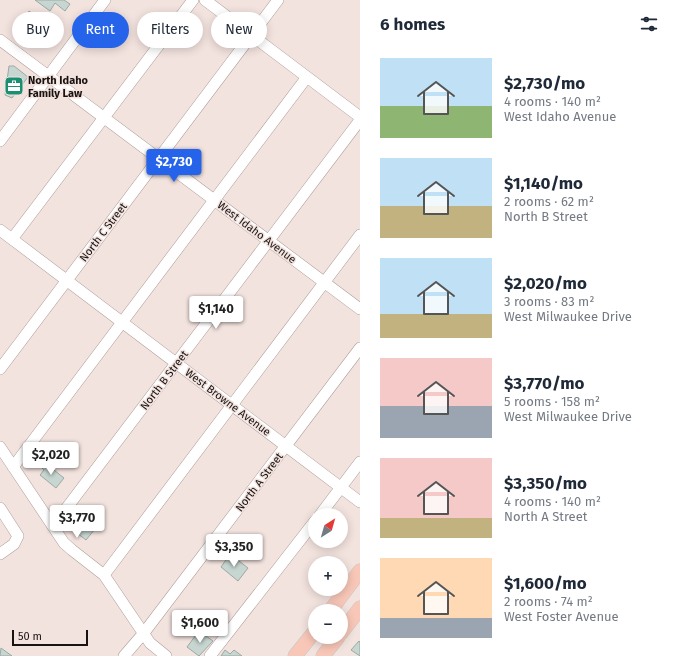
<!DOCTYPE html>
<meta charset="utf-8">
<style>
body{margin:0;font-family:"Fira Sans",sans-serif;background:#f6f6f7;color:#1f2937;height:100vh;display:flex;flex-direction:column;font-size:15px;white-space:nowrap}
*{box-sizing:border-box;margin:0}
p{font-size:13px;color:#747a83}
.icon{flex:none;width:22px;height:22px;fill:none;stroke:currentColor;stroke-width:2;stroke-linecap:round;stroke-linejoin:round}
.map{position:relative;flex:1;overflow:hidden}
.sheet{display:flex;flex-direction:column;background:#fff;width:320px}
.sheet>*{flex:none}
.guide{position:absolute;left:12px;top:12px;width:288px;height:36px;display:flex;gap:8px}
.needle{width:26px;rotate:37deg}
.fabs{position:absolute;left:308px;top:508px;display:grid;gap:8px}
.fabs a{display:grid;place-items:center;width:40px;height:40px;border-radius:50%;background:#fff;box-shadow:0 2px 10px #0003;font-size:20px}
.scale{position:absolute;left:12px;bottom:10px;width:76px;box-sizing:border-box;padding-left:4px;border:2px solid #181311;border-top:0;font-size:11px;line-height:14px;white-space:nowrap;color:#181311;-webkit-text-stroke:3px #f3e3df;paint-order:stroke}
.price{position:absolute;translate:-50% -34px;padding:0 9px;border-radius:4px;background:#fff;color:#222;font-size:13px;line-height:26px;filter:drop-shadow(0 1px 2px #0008)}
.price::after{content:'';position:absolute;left:50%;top:24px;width:12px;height:9px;margin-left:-6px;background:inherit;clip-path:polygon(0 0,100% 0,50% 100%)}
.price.on{background:#2563eb;color:#fff}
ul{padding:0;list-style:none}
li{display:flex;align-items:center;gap:12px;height:100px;padding:0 20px}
li span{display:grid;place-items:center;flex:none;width:112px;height:80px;border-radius:0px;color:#555}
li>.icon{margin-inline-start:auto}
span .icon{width:48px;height:48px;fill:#fffc;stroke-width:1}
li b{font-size:17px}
h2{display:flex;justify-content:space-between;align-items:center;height:48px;padding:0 20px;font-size:17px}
.chip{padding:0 14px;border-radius:18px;background:#fff;box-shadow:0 2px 10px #0003;font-size:14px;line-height:36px}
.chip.on{background:#2563eb;color:#fff}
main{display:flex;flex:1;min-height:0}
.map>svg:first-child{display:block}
.building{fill:#c7d6d0;stroke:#9ba9a4}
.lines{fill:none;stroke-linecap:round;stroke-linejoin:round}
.minor-casing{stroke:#ac9e9a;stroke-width:12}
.major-casing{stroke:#c8c6c6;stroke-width:15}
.minor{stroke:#fff;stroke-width:11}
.major{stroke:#f8c7b8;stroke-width:14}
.labels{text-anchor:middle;stroke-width:3;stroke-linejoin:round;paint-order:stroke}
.poi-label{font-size:11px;font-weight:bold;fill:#181311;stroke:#f3e3df;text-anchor:start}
.street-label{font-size:11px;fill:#181311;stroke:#f3e3df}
</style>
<main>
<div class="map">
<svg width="360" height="656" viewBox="0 0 360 656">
<rect width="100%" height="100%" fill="#f3e3df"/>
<path class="building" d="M35 0H64L70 4 65 11 55 3 50 11Z
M29 11 48 25 33 45 14 31Z
M9 66H14L28 77 12 98 5 95Z
M29 447 38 453 31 463 22 456Z
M45 463 64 478 56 488 40 475 44 470 42 468Z
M82 519 95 529 86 540 73 530Z
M230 554 248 568 238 581 221 567Z
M199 631 213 641 199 656 187 647Z
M359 641 360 642V656L351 650Z
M1 648 12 656H0Z
M225 650 230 654 234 650 242 656H221Z"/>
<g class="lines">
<defs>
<path id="minor" d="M205 0 360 117
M0 40 360 309
M0 141 105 0
M0 230 360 502
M12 239 193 0
M0 369 278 0
M0 447 64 543 72 550 104 575 150 643 166 656
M13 467 307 77
M0 508 18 536 14 544 0 554
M320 515 360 462
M53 526 360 120
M104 575 360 235
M124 656 143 634 360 348
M210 656 315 521"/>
<path id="major" d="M330 611 360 571
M341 633 360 608
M295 656 315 631
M323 656 338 637"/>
</defs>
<use href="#minor" class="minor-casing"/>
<use href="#major" class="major-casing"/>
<use href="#minor" class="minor"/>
<use href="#major" class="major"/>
</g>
<defs>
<symbol id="office-square" viewBox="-11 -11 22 22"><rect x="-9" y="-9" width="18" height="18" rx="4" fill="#1b8f71" stroke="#f3e3df"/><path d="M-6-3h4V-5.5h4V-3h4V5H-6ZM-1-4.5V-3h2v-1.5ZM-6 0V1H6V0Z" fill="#fff"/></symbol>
</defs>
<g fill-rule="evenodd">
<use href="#office-square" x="3" y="75" width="22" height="22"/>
</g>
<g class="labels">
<g class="poi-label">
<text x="28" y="84">North Idaho<tspan x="28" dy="13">Family Law</tspan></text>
</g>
<g class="street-label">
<text transform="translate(103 232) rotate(-53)" y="4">North C Street</text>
<text transform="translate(257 232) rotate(37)" y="4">West Idaho Avenue</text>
<text transform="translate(164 380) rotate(-53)" y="4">North B Street</text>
<text transform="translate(228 402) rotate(37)" y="4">West Browne Avenue</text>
<text transform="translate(259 482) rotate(-53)" y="4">North A Street</text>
</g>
</g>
</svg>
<div class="fabs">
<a><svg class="needle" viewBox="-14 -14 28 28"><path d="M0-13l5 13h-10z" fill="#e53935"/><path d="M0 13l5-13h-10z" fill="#747a83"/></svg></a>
<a>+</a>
<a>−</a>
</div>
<div class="scale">50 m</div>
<b class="price on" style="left:174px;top:183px">$2,730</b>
<b class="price" style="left:216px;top:330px">$1,140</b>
<b class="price" style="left:51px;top:476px">$2,020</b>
<b class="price" style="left:77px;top:539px">$3,770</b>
<b class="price" style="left:234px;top:568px">$3,350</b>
<b class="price" style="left:200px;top:644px">$1,600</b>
<div class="guide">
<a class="chip">Buy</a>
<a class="chip on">Rent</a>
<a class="chip">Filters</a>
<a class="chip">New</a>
</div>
</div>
<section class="sheet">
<h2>6 homes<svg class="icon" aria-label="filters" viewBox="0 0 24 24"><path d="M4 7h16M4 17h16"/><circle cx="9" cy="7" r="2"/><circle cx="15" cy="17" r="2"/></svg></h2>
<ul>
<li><span style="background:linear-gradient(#bfe0f5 60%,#8fb573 0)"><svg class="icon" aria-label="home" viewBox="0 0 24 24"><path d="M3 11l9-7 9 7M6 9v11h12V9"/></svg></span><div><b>$2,730/mo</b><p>4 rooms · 140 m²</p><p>West Idaho Avenue</p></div></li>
<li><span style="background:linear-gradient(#bfe0f5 60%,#c2b280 0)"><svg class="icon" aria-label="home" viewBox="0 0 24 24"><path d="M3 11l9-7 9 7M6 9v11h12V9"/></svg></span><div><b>$1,140/mo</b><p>2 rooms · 62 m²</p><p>North B Street</p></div></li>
<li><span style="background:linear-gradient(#bfe0f5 70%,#c2b280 0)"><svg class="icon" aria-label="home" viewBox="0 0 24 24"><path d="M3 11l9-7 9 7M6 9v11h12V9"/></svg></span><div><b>$2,020/mo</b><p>3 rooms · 83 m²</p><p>West Milwaukee Drive</p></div></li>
<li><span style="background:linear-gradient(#f6c9c9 60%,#9aa5b1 0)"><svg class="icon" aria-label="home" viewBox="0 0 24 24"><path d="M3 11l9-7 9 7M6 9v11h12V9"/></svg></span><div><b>$3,770/mo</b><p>5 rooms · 158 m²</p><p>West Milwaukee Drive</p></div></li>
<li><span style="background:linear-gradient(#f6c9c9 75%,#c2b280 0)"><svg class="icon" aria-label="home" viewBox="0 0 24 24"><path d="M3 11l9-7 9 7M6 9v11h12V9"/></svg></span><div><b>$3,350/mo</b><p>4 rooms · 140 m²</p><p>North A Street</p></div></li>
<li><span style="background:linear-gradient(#ffd9b3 75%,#9aa5b1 0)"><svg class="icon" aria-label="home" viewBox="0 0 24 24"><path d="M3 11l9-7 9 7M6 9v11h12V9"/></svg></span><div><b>$1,600/mo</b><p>2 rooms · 74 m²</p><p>West Foster Avenue</p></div></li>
</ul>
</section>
</main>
